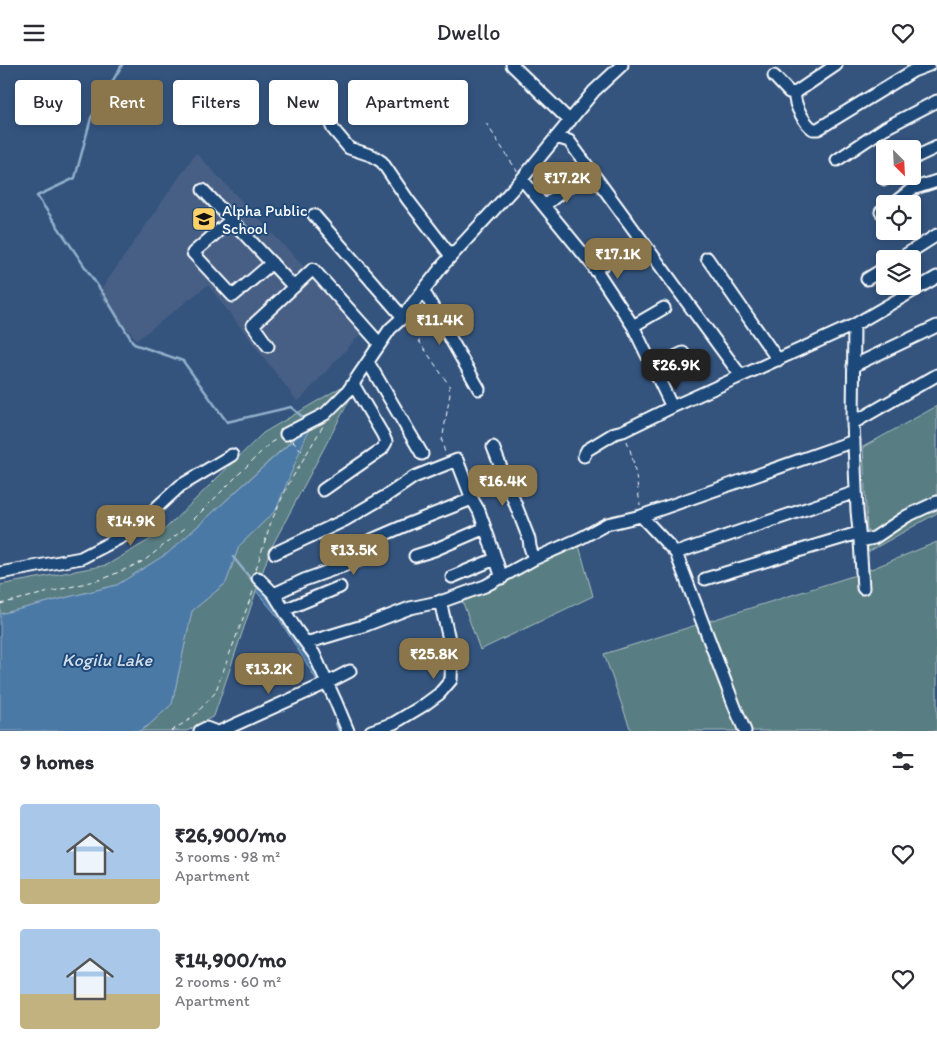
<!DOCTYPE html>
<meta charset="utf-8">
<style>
body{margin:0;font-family:Itim,sans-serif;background:#f7f7f7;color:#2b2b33;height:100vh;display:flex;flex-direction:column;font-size:19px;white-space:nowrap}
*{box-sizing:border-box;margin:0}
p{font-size:16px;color:#7c7c81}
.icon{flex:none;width:28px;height:28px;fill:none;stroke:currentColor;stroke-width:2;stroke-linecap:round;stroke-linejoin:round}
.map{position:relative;height:666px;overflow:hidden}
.panel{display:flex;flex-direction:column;background:#fff;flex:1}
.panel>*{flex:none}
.guide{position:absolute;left:15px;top:15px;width:500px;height:45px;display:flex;gap:10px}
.needle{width:32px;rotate:156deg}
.controls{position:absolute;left:876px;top:75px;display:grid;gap:10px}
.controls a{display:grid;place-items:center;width:45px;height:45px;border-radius:5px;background:#fff;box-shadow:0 2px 8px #0003;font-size:25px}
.price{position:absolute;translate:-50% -42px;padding:0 11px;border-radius:10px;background:#8a764a;color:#fff;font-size:16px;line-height:32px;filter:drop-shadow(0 1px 2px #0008)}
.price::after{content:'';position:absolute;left:50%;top:30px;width:15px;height:11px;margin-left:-8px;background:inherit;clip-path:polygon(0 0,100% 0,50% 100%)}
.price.on{background:#222;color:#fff}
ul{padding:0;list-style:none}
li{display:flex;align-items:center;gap:15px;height:125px;padding:0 20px}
li span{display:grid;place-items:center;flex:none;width:140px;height:100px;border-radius:5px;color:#555}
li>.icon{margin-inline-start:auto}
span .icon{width:60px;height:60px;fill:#fffc;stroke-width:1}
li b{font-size:21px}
h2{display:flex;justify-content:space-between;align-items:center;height:60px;padding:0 20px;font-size:21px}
.pill{padding:0 18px;border-radius:5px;background:#fff;box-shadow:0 2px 8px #0003;font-size:18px;line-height:45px}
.pill.on{background:#8a764a;color:#fff}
header{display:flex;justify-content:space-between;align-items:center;height:65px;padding:0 20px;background:#fff;font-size:22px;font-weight:600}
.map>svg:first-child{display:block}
.built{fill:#465e84}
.green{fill:#597d82;stroke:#acbec0}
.water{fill:#4b79a6;stroke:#93afca}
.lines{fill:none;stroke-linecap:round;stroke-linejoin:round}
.stream{stroke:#93afca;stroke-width:2.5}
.minor-casing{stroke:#fff;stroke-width:15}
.path{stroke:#fff;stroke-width:1;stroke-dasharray:5 4;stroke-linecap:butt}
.minor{stroke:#1f4a7a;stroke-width:11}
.labels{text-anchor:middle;stroke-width:4;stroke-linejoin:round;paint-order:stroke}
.poi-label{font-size:16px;fill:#fff;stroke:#1f4a7a;text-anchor:start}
.water-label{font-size:18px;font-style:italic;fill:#d2dee9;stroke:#1f4a7a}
</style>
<header><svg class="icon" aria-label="menu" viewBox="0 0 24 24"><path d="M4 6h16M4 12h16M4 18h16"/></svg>Dwello<svg class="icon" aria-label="heart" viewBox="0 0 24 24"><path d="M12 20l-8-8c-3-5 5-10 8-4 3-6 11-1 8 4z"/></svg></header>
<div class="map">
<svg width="937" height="666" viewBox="0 0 937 666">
<rect width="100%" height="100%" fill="#34547e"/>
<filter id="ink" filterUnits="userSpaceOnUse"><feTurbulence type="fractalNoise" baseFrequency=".02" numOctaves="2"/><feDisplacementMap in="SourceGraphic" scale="10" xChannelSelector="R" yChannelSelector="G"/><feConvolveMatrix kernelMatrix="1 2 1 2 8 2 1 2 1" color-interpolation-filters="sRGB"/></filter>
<g filter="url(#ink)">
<path class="built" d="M196 88 364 265 298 337 208 220 137 275 98 229Z"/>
<path class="green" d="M343 321 351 332 270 485 214 651 187 666H139L149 660 172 639 192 546 226 518 239 481 276 445 309 360 168 488 117 520 0 549V520L107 500 161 468 263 368Z
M937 341V448L868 487 863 382Z
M578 477 593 531 480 585 462 535Z
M937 477V666H631L604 589 859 509Z"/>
<path class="water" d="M311 359 276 445 239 481 226 518 192 546 172 639 149 660 139 666H0V549L117 520 168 488Z
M259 519 276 539 324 616 319 619 278 552 256 526Z"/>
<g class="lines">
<path class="stream" d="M122 0 91 53 75 113 37 131 104 230 134 279 183 296 227 357 291 342 306 355
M233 492 259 524
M336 658 339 666"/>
<defs>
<path id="minor" d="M512 0 570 56
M774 11 789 27 795 28
M795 28C793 39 805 59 813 64H818L913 6 929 0
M795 28 836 0
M322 39 333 64 349 83 373 91 382 97 408 135 451 191
M556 72 569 76 741 311 854 260 853 358 857 446 860 476 863 523
M837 95 885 63 937 36
M912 95 918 91 937 82
M522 114 594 202 633 261 672 342
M885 114 889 111
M203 125 294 222
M893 139 912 124 937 116
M544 141 574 117
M881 147 885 145
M314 150 402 251
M231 155 193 188 233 231 272 198
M707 193 778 295
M899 194 937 170
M595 205 616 191
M867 214 885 203
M423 225 479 324
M854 260 937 212
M633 261 664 243
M268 281 253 260 313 204 380 279
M368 297 422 389
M853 301 937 261
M653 302 683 288
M853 358 937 310
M286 369 325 349 348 326 390 264 400 255 444 199 522 114 594 26 622 0
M493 382 529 474 530 482 534 494
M584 391 587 385 615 368 623 366 672 342 741 311
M323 425 382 384 386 377 383 370 353 319
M641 451 676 488 736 645 745 666
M860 476 874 473 907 451 937 437
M275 488 345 455 386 431 414 412 457 395 472 434 479 446 490 477 502 513
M676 488 856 427
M415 491 434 485 485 463
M0 508 81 493 129 468 180 421 232 390
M452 512 495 494
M258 513 274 529 295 563 314 589 335 635 348 666
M705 514 858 468
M274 529 304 515 365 493 360 480 411 458 472 434
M284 545 340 522
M306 578 366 560 410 543 443 536 485 521 534 494 581 473 607 459 641 451 854 376
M200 666 206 663 214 666
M221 666 327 618 350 606
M371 666 394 658 424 640 439 629 451 615 452 587 440 536"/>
</defs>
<use href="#minor" class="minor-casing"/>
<path class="path" d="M486 58 517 106
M424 249 418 265 419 276 449 320 450 329 442 376 445 388
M292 376 305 389
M627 376C635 397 637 418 640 440
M256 504 271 457 288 420 323 361
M0 539 103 514 144 496 184 464 270 378 277 374
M171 666 192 653 215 628 254 524"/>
<use href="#minor" class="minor"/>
</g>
</g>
<defs>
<symbol id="school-square" viewBox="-11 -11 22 22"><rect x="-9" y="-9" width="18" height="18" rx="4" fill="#ffd166" stroke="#1f4a7a"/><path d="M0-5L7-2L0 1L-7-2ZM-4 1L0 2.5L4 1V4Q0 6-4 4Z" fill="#111"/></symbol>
</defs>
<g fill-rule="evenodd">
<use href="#school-square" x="190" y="140" width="28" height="28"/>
</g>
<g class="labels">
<g class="poi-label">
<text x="222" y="151">Alpha Public<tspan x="222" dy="18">School</tspan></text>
</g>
<g class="water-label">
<text x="107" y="601">Kogilu Lake</text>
</g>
</g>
</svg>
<div class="controls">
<a><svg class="needle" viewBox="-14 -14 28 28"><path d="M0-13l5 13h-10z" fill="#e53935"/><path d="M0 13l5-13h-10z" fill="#7c7c81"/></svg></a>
<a><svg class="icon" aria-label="locate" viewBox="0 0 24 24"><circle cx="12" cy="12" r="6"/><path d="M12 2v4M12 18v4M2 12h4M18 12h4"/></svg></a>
<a><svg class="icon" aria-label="layers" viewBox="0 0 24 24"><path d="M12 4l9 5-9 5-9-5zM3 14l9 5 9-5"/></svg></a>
</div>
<b class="price" style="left:567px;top:139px">₹17.2K</b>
<b class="price" style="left:618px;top:215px">₹17.1K</b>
<b class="price" style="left:440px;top:281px">₹11.4K</b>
<b class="price on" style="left:676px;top:326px">₹26.9K</b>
<b class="price" style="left:503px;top:442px">₹16.4K</b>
<b class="price" style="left:131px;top:482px">₹14.9K</b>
<b class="price" style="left:354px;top:511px">₹13.5K</b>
<b class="price" style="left:434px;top:615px">₹25.8K</b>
<b class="price" style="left:269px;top:630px">₹13.2K</b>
<div class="guide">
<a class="pill">Buy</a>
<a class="pill on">Rent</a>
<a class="pill">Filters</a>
<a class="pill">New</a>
<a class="pill">Apartment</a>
</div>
</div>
<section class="panel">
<h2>9 homes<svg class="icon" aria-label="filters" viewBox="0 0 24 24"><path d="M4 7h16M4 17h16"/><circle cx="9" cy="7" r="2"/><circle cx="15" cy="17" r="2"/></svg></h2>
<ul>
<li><span style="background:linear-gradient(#a9c7e8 75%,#c2b280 0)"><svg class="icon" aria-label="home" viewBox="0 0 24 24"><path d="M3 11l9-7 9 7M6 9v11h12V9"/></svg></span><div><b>₹26,900/mo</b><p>3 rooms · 98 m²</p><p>Apartment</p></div><svg class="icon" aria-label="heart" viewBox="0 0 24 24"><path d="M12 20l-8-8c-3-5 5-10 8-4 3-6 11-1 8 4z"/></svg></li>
<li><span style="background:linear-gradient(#a9c7e8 65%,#c2b280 0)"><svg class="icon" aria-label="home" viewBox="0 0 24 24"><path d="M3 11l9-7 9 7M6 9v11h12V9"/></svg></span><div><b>₹14,900/mo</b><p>2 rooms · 60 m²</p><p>Apartment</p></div><svg class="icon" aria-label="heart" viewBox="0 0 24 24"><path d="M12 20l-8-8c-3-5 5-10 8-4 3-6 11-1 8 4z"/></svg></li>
</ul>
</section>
